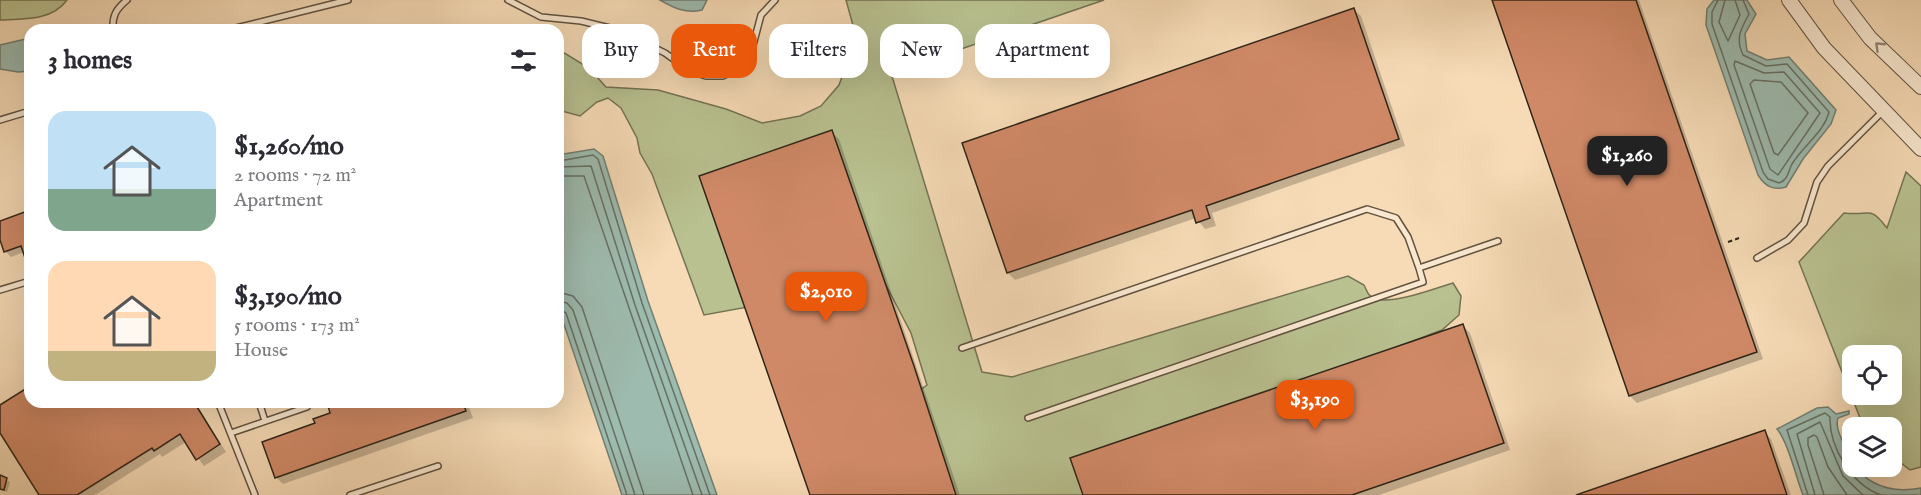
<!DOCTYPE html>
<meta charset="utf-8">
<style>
body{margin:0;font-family:"IM FELL English",serif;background:#f7f7f7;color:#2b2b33;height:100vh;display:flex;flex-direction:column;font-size:22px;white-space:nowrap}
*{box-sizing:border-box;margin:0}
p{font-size:20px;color:#7c7c81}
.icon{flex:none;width:33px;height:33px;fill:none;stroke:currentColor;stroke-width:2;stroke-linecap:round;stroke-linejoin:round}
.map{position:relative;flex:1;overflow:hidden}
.panel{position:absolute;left:24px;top:24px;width:540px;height:384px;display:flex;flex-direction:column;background:#fff;border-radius:18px;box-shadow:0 6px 24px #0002}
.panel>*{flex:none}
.top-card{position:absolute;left:582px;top:24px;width:570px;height:54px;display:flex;gap:12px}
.fabs{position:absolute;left:1842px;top:345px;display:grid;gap:12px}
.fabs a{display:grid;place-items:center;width:60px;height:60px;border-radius:12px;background:#fff;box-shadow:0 6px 24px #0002;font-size:30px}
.price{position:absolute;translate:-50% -51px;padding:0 14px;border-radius:12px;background:#ea580c;color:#fff;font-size:20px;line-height:39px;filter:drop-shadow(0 2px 3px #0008)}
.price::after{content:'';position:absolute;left:50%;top:36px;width:18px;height:14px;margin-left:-9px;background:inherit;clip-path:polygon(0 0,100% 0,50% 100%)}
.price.active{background:#222;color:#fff}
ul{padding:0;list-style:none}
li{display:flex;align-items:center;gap:18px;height:150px;padding:0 24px}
li span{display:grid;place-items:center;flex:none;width:168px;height:120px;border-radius:18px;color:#555}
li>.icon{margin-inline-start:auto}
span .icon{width:72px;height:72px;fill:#fffc;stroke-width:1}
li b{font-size:26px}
h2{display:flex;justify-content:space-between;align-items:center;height:72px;padding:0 24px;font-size:26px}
.tag{padding:0 21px;border-radius:18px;background:#fff;box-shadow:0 6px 24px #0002;font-size:21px;line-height:54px}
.tag.active{background:#ea580c;color:#fff}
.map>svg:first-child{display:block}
.green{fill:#b9c190;stroke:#747354;stroke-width:1.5;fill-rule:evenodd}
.water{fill:#9dbbaf;stroke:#717f73;stroke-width:1.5}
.shadow{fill:#0003}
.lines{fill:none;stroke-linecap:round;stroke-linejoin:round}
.shore{stroke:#667064;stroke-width:1.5}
.building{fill:#d08967;stroke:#2f2519;stroke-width:1.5}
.service-casing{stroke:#615240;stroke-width:8}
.tertiary-casing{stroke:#615240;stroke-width:16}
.path{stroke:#2f2519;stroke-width:2;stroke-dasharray:4.5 3;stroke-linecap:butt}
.service{stroke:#f9e8d0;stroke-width:5}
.tertiary{stroke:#f9e8d0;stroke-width:14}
.oneway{stroke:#948674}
</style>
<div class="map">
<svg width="1921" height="495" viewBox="0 0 1921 495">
<rect width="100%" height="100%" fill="#f6dbb6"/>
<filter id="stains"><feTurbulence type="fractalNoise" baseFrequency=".00333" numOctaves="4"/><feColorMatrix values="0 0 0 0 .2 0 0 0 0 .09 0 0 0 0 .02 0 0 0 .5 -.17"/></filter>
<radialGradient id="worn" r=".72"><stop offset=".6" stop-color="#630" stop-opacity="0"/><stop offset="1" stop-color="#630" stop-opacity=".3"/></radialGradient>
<path class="green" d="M0 0H67C52 21 23 19 0 20Z
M846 0H1104L891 73 982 372 1012 377 1348 276 1364 285C1367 291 1368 297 1376 299 1395 304 1433 289 1453 283L1461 296 1459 315 1442 330 1315 378 1322 495H868L910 397 927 385 911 333 878 270 802 297 704 315 652 174 640 153 637 138 621 108 608 98 597 102 580 116 558 110V49L589 68 606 87 658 90 726 109 762 123 800 116 821 106 839 85 846 66 854 29Z
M1906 172 1921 186V467L1910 470 1892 456V428L1866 427 1862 423 1799 262 1844 213C1872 216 1869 205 1887 228ZM1852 356H1892V394H1852Z"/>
<path class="water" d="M660 0H707L702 10C686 14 674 8 660 0Z
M1714 0H1747L1756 14 1745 34 1747 51 1767 60 1789 57 1836 110 1831 124 1803 159 1786 187C1773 191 1765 186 1758 175L1706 25 1707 9Z
M30 38V71L18 72 0 69V45Z
M594 149 603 156 648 301 717 495H622L558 307V152L564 154Z
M1828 407 1836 414 1849 411V414L1838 418C1835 427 1841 437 1844 445 1856 480 1884 495 1921 488V495H1803C1796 477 1788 442 1777 429L1817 408Z"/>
<path class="shadow" d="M1494 0H1639L1763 359 1637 403 1630 396Z
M1353 9 1361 16 1405 146 1212 213 1216 226 1205 229 1196 218 1015 280 1008 273Z
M831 132 839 139 960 495H812Z
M30 212V261L24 252 11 257 5 251 0 235V222Z
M1463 326 1470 333 1510 450 1379 495H1084Z
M30 388V402H53L56 407 63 402H195L226 452 204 466 186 442 162 457 160 454 95 495H41L0 430V407Z
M328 402H467L473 418 283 484 276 477 317 424 332 414Z
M1764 432 1771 439 1791 495H1581Z
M0 477 10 482 7 492 0 490Z"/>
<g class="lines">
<path class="shore" d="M1718 0 1712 12V24L1763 172 1768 179 1779 183C1788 180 1788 172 1792 164 1803 146 1824 132 1829 112L1787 64 1766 66 1743 55C1735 38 1741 29 1749 14L1743 0
M1725 0 1719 22 1728 41 1740 15 1735 0
M1735 61 1764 73 1784 72 1820 113 1778 175 1770 169 1734 65Z
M1754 80 1781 82 1808 113 1778 155 1774 153 1750 84Z
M558 158 565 160 593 155 598 159 642 303 710 495
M558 167 591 166 635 305 702 495
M558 176H584L693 495
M558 292 573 296 582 307 644 495
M558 301 567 303 573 310 635 495
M558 308 566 313 627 495
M1808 495 1787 430 1825 413 1830 417C1829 447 1852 485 1881 495
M1815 495 1797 434 1820 422 1843 476 1863 495
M1824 495 1808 445V438L1814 435 1817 437 1828 467 1847 495"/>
</g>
<path class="building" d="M1492 0H1636L1757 352 1629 396Z
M1354 8 1399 139 1206 206 1210 218 1196 223 1192 210 1007 273 962 143Z
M832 130 914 366 956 495H810L699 176Z
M30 210V256L25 258 21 246 4 252 0 240V221Z
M1463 324 1504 443 1352 495H1083L1070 458Z
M30 386V402H52L54 406 60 402H194L220 444 196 460 180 434 154 451 152 448 77 495H39L0 433V405Z
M327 402H463L466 411 275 478 262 442 315 423 313 419 330 413Z
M1765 430 1787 495H1576Z
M0 475 7 478 4 490 0 489Z"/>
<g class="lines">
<defs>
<path id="service" d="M508 0 541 17 581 21 618 30 665 53 690 71 706 76H723L738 69 751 53 761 15 775 0
M113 30C112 16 116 9 127 0
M228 30 348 0
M0 120 30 111
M1757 258 1788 240 1804 223 1817 182 1828 166 1883 111
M0 290 30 281
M962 348 1367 209 1396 218 1408 237 1419 268 1498 241
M218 402 255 495
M259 402 265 421
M1028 418 1423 282 1419 268
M231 433 307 407 305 402
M350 495 438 466"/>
<path id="tertiary" d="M1789 0 1824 48 1921 149
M1841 0 1870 38 1921 87"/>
</defs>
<use href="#service" class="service-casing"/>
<use href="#tertiary" class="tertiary-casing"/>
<path class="path" d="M1728 242 1739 238"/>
<use href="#service" class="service"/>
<use href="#tertiary" class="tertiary"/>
</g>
<defs><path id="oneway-chevron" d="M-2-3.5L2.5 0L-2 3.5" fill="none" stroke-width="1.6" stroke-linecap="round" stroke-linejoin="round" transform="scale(1.5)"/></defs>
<use class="oneway" href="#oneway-chevron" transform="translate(1879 46) rotate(-136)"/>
<rect width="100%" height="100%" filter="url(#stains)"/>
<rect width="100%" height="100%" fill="url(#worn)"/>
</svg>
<div class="fabs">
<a><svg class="icon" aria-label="locate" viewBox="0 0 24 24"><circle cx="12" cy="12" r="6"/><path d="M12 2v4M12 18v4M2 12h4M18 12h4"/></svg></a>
<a><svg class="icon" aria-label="layers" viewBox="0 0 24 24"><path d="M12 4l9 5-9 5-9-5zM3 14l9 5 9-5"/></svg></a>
</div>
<b class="price active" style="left:1627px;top:187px">$1,260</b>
<b class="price" style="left:826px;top:323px">$2,010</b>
<b class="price" style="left:1315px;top:431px">$3,190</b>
<div class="top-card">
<a class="tag">Buy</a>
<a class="tag active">Rent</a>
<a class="tag">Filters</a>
<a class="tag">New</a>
<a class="tag">Apartment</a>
</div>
<section class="panel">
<h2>3 homes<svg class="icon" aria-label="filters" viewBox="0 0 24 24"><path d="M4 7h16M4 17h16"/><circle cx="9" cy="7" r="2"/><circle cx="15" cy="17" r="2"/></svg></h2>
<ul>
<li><span style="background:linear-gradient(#bfe0f5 65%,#7fa58c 0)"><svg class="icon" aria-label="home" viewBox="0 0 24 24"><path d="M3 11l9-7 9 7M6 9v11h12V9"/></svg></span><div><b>$1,260/mo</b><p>2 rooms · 72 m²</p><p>Apartment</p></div></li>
<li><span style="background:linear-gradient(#ffd9b3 75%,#c2b280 0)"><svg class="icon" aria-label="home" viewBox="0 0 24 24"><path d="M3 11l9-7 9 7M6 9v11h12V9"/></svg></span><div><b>$3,190/mo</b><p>5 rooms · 173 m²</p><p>House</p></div></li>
</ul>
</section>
</div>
